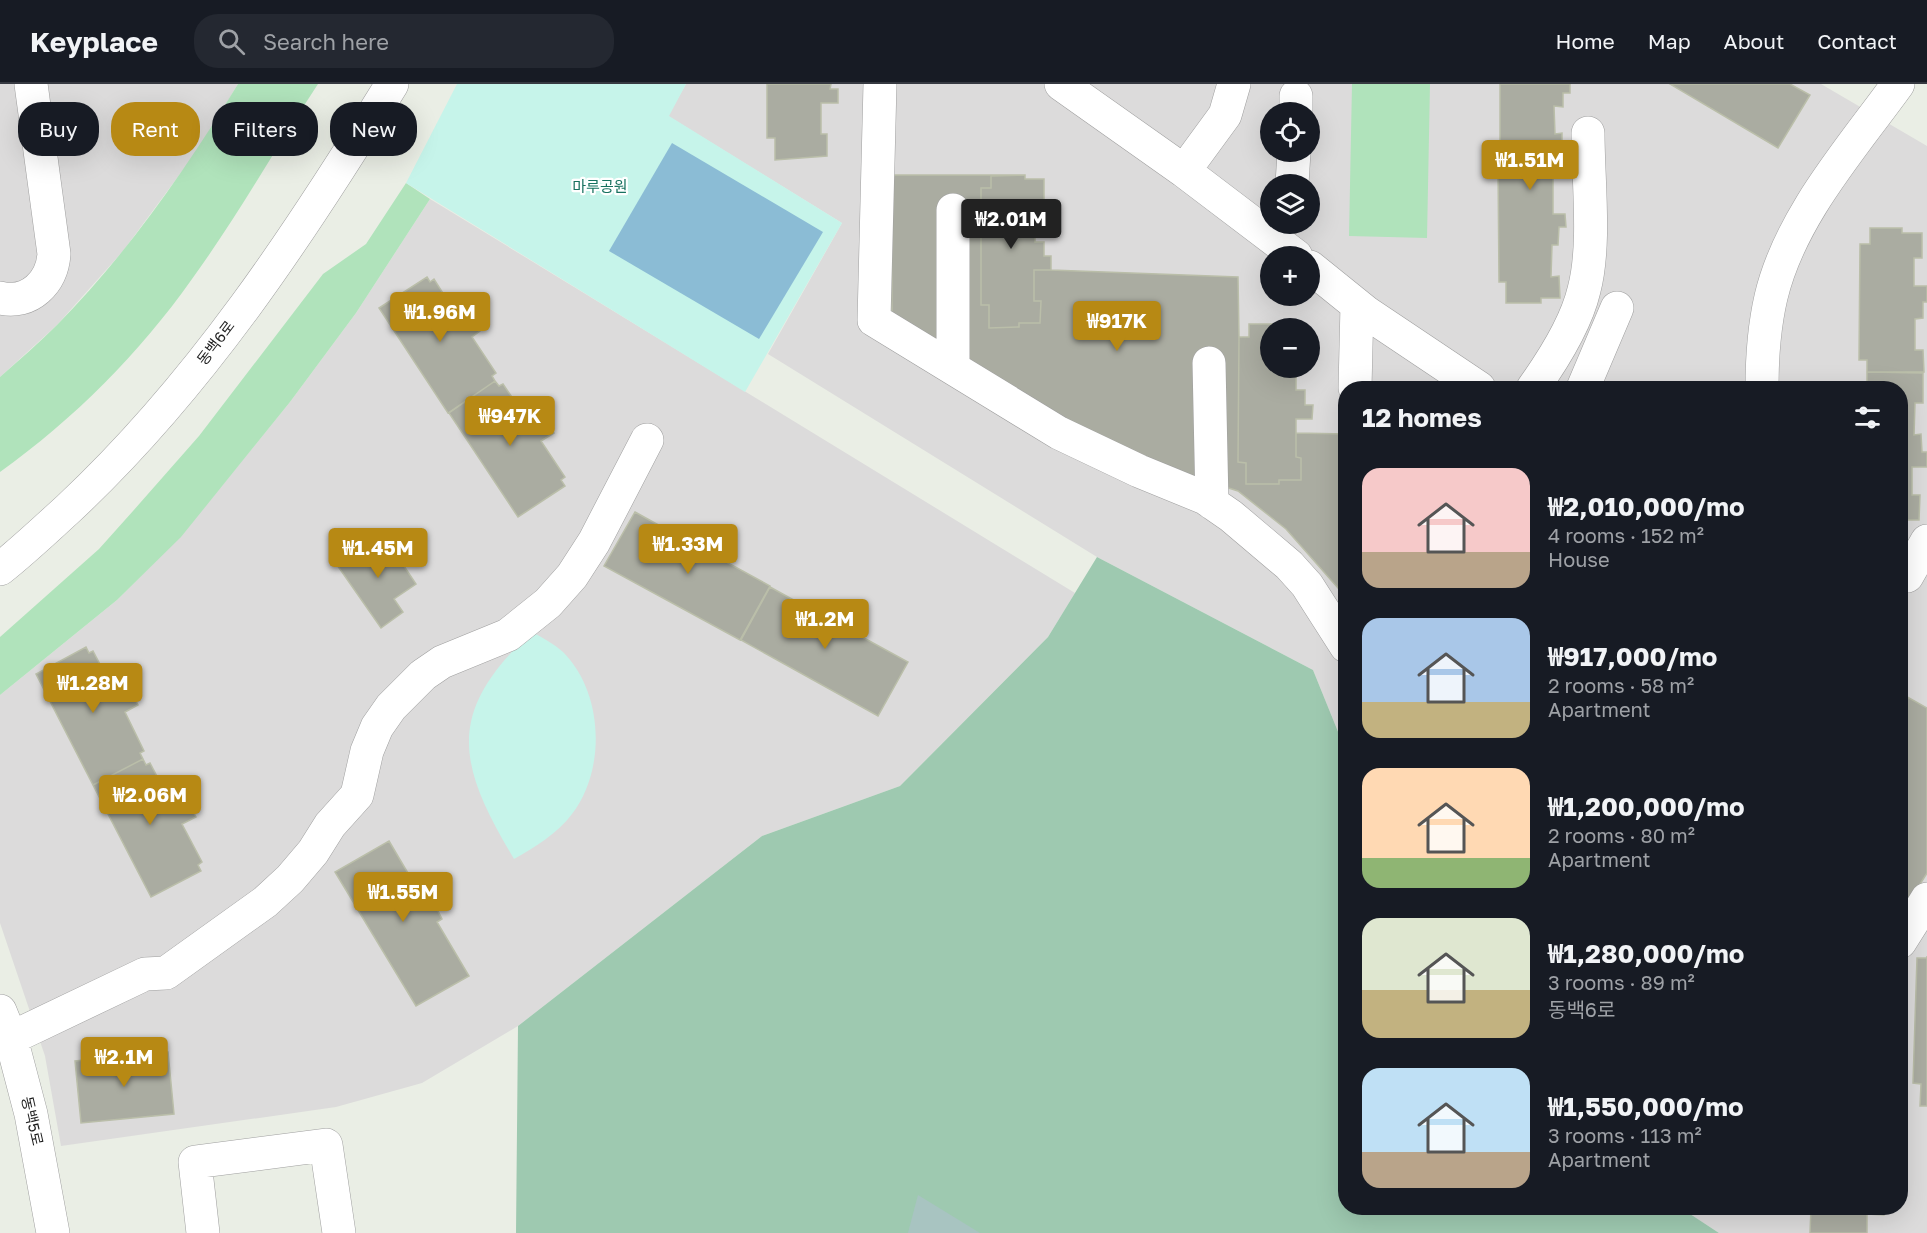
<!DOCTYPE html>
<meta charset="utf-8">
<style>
body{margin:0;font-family:"Golos Text","Noto Sans KR",sans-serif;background:#242831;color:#f1f3f6;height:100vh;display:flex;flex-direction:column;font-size:22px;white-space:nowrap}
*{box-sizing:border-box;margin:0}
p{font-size:20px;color:#9ea1a6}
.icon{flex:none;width:33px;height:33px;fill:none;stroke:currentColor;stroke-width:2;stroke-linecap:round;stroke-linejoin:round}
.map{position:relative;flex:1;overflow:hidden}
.drawer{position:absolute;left:1338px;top:297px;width:570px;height:834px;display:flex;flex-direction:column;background:#171b24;border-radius:24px;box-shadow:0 6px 24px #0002}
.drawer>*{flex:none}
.hud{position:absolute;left:18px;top:18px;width:570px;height:54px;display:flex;gap:12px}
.controls{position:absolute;left:1260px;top:18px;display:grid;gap:12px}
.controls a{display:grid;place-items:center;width:60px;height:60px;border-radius:50%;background:#171b24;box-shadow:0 6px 24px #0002;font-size:30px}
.price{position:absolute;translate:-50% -51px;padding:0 14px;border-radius:6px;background:#b78914;color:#fff;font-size:20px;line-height:39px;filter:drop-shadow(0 2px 3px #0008)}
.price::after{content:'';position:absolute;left:50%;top:36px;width:18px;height:14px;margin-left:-9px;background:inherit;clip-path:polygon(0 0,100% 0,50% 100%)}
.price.current{background:#222;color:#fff}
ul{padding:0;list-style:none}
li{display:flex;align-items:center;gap:18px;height:150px;padding:0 24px}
li span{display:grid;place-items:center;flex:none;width:168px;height:120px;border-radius:18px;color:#555}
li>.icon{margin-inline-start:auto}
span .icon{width:72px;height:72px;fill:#fffc;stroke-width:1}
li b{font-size:26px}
h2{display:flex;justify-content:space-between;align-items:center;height:72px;padding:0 24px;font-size:26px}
.chip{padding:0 21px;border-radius:24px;background:#171b24;box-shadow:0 6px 24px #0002;font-size:21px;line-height:54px}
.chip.current{background:#b78914;color:#fff}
header{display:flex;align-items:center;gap:36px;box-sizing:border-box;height:84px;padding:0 30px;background:#171b24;border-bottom:2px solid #363941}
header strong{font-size:28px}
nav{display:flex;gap:33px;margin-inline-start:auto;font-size:21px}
.search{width:420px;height:54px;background:#242831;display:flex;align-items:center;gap:15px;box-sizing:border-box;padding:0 21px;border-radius:24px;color:#9ea1a6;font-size:22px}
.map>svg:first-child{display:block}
.residential{fill:#dcdbdb;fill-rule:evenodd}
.grass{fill:#b0e3bb}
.forest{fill:#9ec9b0}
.cemetery{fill:#a8c4c1}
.park{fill:#c6f4ea}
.pitch{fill:#8bbcd5}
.building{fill:#aaaca1;stroke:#babea9;stroke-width:1.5}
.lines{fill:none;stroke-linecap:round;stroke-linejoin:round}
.minor-casing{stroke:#9f9f9f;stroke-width:34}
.minor{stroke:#fff;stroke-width:33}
.labels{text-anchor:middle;stroke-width:4.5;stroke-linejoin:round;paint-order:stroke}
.park-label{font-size:15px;fill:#17715f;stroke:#fff}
.street-label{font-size:15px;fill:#1e1e1e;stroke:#fff}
</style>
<header>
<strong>Keyplace</strong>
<div class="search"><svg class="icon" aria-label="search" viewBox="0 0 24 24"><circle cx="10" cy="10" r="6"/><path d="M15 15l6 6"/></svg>Search here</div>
<nav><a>Home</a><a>Map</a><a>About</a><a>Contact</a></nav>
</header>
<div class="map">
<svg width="1927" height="1149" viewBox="0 0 1927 1149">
<rect width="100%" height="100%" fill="#eaeee5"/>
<path class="residential" d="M0 0H238L197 67 123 167 57 241 0 293Z
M686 0H1821L1927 62V1149H1719L1681 1124H1900V304H1346L1345 665 1313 586 1097 473 768 270 842 139 668 32ZM1270 28H1310V68H1270ZM1270 100H1310V140H1270ZM1270 172H1310V212H1270ZM1270 244H1310V284H1270Z
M430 115 1075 509 1048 553 900 702 762 752 518 942 422 999 336 1023 61 1062 45 972 0 839V611L117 516 181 452 290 318 356 229Z"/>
<path class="grass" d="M238 0H318C275 65 237 133 192 195 139 270 74 335 0 388V293C19 276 39 259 57 241 128 169 186 85 238 0Z
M1352 0H1430L1427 154 1349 152Z
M406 99 430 115 356 229 290 318 181 453 117 516 0 611V553L99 465 133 427 199 352 323 190 366 160Z"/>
<path class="forest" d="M1097 473 1313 586 1345 665 1346 1124H1681L1719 1149H516L518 942 762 752 900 702 1048 553Z"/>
<path class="cemetery" d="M918 1111 980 1149H908Z"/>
<path class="park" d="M457 0H686L669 32 842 139 745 308 406 99Z
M532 548C543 554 554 560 563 568 604 609 606 686 572 730 557 750 535 763 514 775 457 680 445 628 532 548Z"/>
<path class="pitch" d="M672 59 823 148 759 255 609 167Z"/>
<path class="building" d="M767 0H831L830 5H838V19H821V50H827V72L775 76V54H767Z
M1500 0H1570V9H1563V23L1554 22 1555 50 1562 49V92H1553V130H1565L1566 143H1559L1558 161H1552L1551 193 1559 192 1560 214H1541V219H1506V198H1499L1498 82H1514V59H1500Z
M1670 0H1790L1810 11 1778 64Z
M891 91H1025V95H1044V119H1035V158H1044V172H1051V186L1238 193 1239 253H1249V240H1286V244H1306H1270V284H1296V306H1305V321H1313L1312 335H1296V349L1346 350V513L1286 445 1238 407 1159 382 1074 343 892 230Z
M1025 91V95H1044V119H1035V158H1044V172H1051V186H1034V217H1041L1040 239H1019V243L989 244V221H981V104H991V92Z
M1870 144H1902V149H1922V174H1914V202H1927V218H1923V234L1915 235V266H1923L1924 288H1867V276H1859L1860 160H1870Z
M427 193 430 198 434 195 458 233 471 224 484 244 472 253 496 289 492 292 495 297 448 329 379 224Z
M1249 240H1286V244H1306H1270V284H1296V306H1305V321H1313L1312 335H1296V373L1301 374V396H1279V400H1246V379L1238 378 1239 253H1249Z
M1867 288 1923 289V319H1915L1914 351 1921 350 1922 368H1927V383H1912V411H1920L1919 436H1900V304H1859V300H1867Z
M495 297 499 302 503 300 528 337 540 329 554 349 541 357 565 393 561 396 565 402 518 433 449 329Z
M635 428 691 459 700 444 712 450 706 460 720 468 717 473 770 502 740 556 604 482Z
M382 449 416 500 394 515 403 528 381 544 337 481Z
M770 503 828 535 837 519 848 525 843 535 857 542 853 548 908 578 878 632 741 556Z
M86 563 89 569 93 567 114 607 127 600 138 621 125 628 144 667 140 669 143 675 93 701 36 590Z
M1902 610 1927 624V789L1900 832Z
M143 675 146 681 150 679 171 719 184 712 196 733 182 740 202 778 198 781 201 787 151 813 93 701Z
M389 757 422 813 437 804 444 816 435 821 442 835 437 838 469 892 416 922 335 788Z
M1927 872V1022H1920L1921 1000 1913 999 1917 874H1927Z
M168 968 174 1030 81 1039 75 977Z
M1811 1124H1885L1884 1131 1867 1130V1149H1810Z"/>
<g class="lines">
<defs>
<path id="minor" d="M880 0 874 236 1059 349 1139 387 1205 414 1231 432 1289 481 1307 501 1346 562
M1061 0 1184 87 1296 172
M1296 28V12
M1184 87 1225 31 1234 0
M1292 100 1294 68
M953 126V284
M1310 183 1367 229 1479 304
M0 214C30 221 52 198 54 170L31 0
M1209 279 1212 419
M1355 304 1357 221
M1533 304C1553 276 1576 240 1584 206 1596 161 1588 96 1588 49
M1583 304 1617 224
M1762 304C1762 274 1764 243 1771 213 1790 133 1851 65 1898 0
M0 485C24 466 46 445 68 425 199 303 299 151 392 0
M1907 492 1927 457
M1900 858 1927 815
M0 927 11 954 31 1030 53 1149
M11 954 145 890 166 889 265 818 290 795 313 768 330 741 357 711 367 667 377 643 391 623 423 591 442 578 508 551 548 519 572 492 594 458 647 356
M203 1149 195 1078 326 1061 339 1149"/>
</defs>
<use href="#minor" class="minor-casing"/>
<use href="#minor" class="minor"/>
</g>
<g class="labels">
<g class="park-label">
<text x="600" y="108">마루공원</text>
</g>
<g class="street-label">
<text transform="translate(216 259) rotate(-53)" y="5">동백6로</text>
<text transform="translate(32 1037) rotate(77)" y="5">동백5로</text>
</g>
</g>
</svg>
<div class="controls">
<a><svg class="icon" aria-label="locate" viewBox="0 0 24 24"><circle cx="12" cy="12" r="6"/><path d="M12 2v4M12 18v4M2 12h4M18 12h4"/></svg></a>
<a><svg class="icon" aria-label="layers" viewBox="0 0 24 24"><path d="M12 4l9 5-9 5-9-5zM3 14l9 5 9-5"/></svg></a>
<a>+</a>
<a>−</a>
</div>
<b class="price" style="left:1530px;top:107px">₩1.51M</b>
<b class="price current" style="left:1011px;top:166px">₩2.01M</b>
<b class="price" style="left:440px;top:259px">₩1.96M</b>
<b class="price" style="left:1117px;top:268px">₩917K</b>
<b class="price" style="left:510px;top:363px">₩947K</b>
<b class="price" style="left:688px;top:491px">₩1.33M</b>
<b class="price" style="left:378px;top:495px">₩1.45M</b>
<b class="price" style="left:825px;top:566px">₩1.2M</b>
<b class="price" style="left:93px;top:630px">₩1.28M</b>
<b class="price" style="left:150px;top:742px">₩2.06M</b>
<b class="price" style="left:403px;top:839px">₩1.55M</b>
<b class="price" style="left:124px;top:1004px">₩2.1M</b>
<div class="hud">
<a class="chip">Buy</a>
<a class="chip current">Rent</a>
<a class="chip">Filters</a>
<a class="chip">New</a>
</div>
<section class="drawer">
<h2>12 homes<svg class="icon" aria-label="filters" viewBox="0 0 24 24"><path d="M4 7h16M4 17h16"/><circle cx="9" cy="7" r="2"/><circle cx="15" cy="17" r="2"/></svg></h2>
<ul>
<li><span style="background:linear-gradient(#f6c9c9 70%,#b9a48a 0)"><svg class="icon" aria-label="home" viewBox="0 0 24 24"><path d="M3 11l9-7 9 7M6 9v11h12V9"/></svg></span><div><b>₩2,010,000/mo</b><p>4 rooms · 152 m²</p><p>House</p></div></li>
<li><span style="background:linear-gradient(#a9c7e8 70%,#c2b280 0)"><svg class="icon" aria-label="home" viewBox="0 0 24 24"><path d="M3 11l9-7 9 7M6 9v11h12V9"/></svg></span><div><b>₩917,000/mo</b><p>2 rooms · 58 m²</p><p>Apartment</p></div></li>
<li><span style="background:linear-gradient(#ffd9b3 75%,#8fb573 0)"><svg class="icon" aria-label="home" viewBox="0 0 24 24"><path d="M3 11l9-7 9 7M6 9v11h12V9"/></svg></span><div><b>₩1,200,000/mo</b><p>2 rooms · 80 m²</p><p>Apartment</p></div></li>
<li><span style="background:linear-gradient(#dfe7d0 60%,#c2b280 0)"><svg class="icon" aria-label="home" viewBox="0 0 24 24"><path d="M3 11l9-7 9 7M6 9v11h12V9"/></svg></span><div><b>₩1,280,000/mo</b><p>3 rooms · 89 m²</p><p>동백6로</p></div></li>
<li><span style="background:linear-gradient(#bfe0f5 70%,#b9a48a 0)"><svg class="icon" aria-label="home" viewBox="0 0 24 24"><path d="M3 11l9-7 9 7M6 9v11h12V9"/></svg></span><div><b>₩1,550,000/mo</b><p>3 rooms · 113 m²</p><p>Apartment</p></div></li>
</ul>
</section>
</div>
